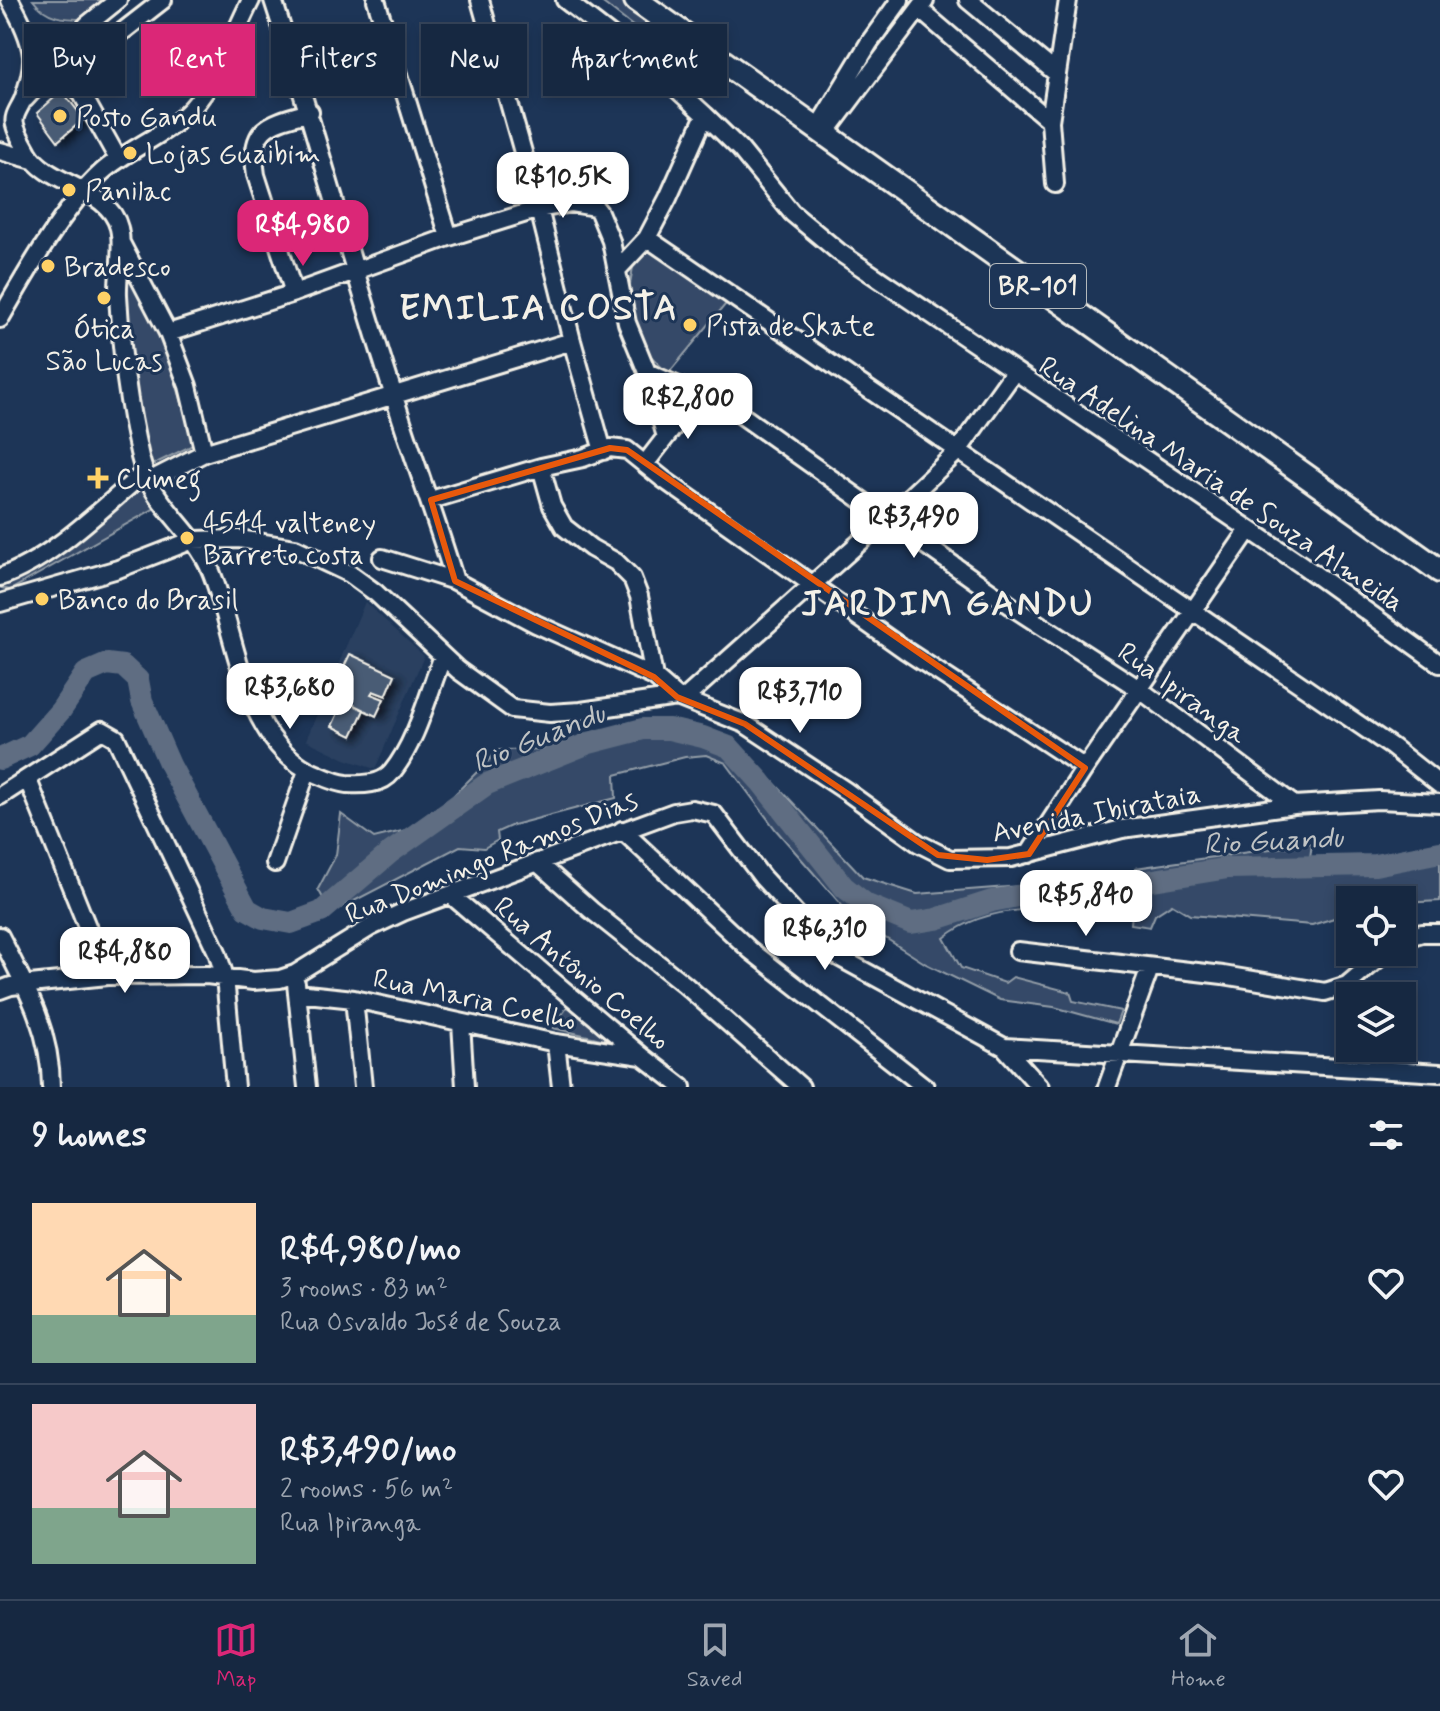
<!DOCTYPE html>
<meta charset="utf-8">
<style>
body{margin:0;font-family:Mynerve,sans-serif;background:#23344c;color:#f1f3f6;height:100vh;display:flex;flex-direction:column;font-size:30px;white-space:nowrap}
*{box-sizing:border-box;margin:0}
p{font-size:26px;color:#9ea6b1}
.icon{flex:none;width:44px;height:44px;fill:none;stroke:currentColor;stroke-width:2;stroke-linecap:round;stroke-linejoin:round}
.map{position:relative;height:1087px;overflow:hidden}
.side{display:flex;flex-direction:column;background:#162841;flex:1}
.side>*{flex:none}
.banner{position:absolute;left:24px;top:24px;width:800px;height:72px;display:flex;gap:16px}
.controls{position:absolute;left:1336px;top:886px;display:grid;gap:16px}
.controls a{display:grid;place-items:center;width:80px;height:80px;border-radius:0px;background:#162841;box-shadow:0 4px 12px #0003,0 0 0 2px #35445a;font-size:40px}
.price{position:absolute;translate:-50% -68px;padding:0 18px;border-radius:16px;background:#fff;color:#222;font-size:26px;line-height:52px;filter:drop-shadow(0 2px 4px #0008)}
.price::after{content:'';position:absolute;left:50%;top:48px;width:24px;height:18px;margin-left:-12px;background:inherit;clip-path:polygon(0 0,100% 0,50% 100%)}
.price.current{background:#db2777;color:#fff}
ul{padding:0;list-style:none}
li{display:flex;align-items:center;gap:24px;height:200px;padding:0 32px}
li+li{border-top:2px solid #35445a}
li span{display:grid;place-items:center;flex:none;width:224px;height:160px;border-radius:0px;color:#555}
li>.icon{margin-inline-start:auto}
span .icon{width:96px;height:96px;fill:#fffc;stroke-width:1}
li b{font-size:34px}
h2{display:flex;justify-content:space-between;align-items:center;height:96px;padding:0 32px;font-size:34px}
.tag{padding:0 28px;border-radius:0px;background:#162841;box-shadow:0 4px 12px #0003,0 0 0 2px #35445a;font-size:28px;line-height:72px}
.tag.current{background:#db2777;color:#fff}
.dock{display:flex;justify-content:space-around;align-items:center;height:112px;border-top:2px solid #35445a;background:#162841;font-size:22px;color:#9ea6b1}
.dock a{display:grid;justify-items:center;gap:4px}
.dock .current{color:#db2777}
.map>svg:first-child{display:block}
.built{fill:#2a4060}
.green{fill:#354a67;stroke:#949ea8;stroke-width:2}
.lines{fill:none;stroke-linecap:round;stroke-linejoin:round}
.river{stroke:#5e6d82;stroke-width:22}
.building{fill:#485b74;stroke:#f4f1e8;stroke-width:2;filter:url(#shadow)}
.minor-casing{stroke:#f4f1e8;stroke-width:22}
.highway-casing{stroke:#f4f1e8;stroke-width:28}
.minor{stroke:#1d3557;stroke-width:16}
.highway{stroke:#1d3557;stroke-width:22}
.marked{fill:none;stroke:#e8590c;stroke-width:6;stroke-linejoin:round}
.poi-dot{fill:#ffd166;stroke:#1d3557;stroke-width:3}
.labels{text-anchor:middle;stroke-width:6;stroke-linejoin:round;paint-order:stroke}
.shield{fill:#1d3557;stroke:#b4b9bc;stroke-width:2}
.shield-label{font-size:26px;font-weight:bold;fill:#f4f1e8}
.poi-label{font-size:28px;fill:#f4f1e8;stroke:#1d3557;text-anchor:start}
.street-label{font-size:28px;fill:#f4f1e8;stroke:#1d3557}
.water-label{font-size:30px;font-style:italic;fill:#c0c3c4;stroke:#1d3557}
.district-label{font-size:36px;font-weight:bold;letter-spacing:2px;fill:#f4f1e8;stroke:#1d3557}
</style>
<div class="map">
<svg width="1440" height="1087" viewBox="0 0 1440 1087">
<defs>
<filter id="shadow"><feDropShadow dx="7" dy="4" stdDeviation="4" flood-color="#0009"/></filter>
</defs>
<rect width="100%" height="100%" fill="#1d3557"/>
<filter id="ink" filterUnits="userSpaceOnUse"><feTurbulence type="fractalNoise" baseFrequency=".0125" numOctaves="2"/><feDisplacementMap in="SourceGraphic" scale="16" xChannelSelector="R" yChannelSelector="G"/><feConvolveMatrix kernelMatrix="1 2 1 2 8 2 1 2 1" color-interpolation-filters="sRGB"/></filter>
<g filter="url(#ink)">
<path class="built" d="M365 602 424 656 375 769 345 759 306 740Z"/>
<path class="green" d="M33 0H108L86 19C64 19 47 19 33 0Z
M599 0H624L675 37 665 51Z
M654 244 730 299 668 374 647 352 626 307 634 261 643 249Z
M115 248 159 329 195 444 148 467Z
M141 481 155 508 10 590 1 588 0 577 26 567Z
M651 722 684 725 735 741 863 877 917 894 1111 879 1110 914C1055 908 990 901 944 938L961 968 1005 983 1013 977 1070 992 1073 1001 1121 1011 1116 1024 1054 1007 1000 1000 926 964 851 916 776 830 726 763 706 755 685 757 615 775 616 798 513 825 497 832 498 840 484 848 460 846 331 913 318 889 336 855 341 814 374 838 406 830 451 798 499 750 555 749 605 732Z
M1312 843 1309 866 1375 865 1440 852V901L1402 903V900H1350V913L1312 925 1190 915 1172 904 1155 915 1150 927 1131 924 1136 868Z
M574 997 614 1042 553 1028Z"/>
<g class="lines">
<path class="river" d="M0 759 30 745 61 710 86 673 107 664 123 666 138 680 142 701 170 765 247 909 263 918 291 923 321 912 391 852 487 784 589 743 643 729H669L703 737 729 747 761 782 844 887 867 905 911 923 936 919 992 901 1038 892 1104 888 1228 868 1375 865 1440 852"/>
</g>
<path class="building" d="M62 91 84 119 58 141 37 113Z
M350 654 395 675 386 696 373 691 371 694 384 699 376 716 331 694Z
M344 700 364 710 352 736 332 726Z"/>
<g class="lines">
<defs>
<path id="minor" d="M10 0C19 17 30 36 32 56 33 70 28 85 24 97 21 107 12 115 15 125 17 134 24 144 28 152 47 186 109 187 119 228 124 249 117 274 118 295 121 348 128 405 140 457 151 505 191 526 210 569 238 635 242 746 319 775 328 779 337 783 347 784 362 785 382 785 392 772 417 741 428 694 443 656
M273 0C316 131 351 264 394 396 413 458 436 518 455 581
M376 0 449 237
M480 0 539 209 572 341 603 451
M565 0 656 70 705 115 740 149 792 213 839 252 1302 565 1440 664
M968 0 1056 73
M919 9 1050 121
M28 30 51 55
M62 53 87 25 118 0
M70 63 95 53 163 0
M66 72 83 96 118 159
M25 99 51 71
M817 129 869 43 900 0
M825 134 925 1
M0 151 33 160
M1055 184 1050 121 1068 0
M647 238 1392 747 1440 785
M121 243 168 333 188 386 204 453
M617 270 647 238 668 198 705 115
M294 293 256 175C248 126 270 123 310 112
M0 319C25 275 65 205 102 172 129 148 167 135 192 108 219 78 233 35 251 0
M168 333 294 293 449 237 539 209 571 203 595 207 599 212 611 241 627 323 647 372 737 412 1017 610 1139 689 1294 805
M647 372 666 437
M645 464 699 394
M541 467 552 506 564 527 591 548 616 562 632 578 639 596 654 677 677 697
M149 481 204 453 572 341
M431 500 541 467 583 458 610 448 627 450 663 479 905 650 1085 768
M382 558 455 581 536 624 654 677
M0 577C51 560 102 508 144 473
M0 603 118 569 193 540 239 539 295 548 350 574 376 593 458 670 512 709 550 713 581 711 677 697 745 724 846 791 918 843 950 859 1011 858 1122 829 1294 805 1379 800 1440 803
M684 699 888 517 957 452 1014 372
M28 780 107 976
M0 796 102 730 116 738 217 952 225 977 235 1087
M622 830 750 950 925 1087
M1029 854 1085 768 1248 531
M537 862 591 910 684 984 801 1087
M275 863 307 771
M452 896 642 1056 682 1087
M0 936C25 985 51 1030 51 1087
M1402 939 1422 933H1440
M1018 951 1223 975 1325 992 1347 985 1386 952
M296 983 307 1087
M0 990 11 986 107 976 207 975 253 981 280 979 295 974 371 927 403 912 674 812 692 809 714 814 762 877 833 954 1004 1047 1040 1087
M297 993 354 999 556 1043 642 1056
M354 999 363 1087
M461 1023 465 1087
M556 1043 561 1087
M1004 1047 1440 1073
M1107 1087 1150 968"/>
<path id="highway" d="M636 0 1440 571"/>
</defs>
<use href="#minor" class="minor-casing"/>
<use href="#highway" class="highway-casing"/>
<use href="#minor" class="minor"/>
<use href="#highway" class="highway"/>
</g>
</g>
<path class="marked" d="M610 448 627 450 1085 768 1029 854 987 860 938 855 745 724 677 697 654 677 455 581 431 500Z"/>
<g class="poi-dot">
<circle cx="60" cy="116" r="8"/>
<circle cx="130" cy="153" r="8"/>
<circle cx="69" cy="190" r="8"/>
<circle cx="48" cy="266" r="8"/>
<circle cx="104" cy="298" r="8"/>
<circle cx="690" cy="325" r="8"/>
<path d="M94 466h8v8h8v8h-8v8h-8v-8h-8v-8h8z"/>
<circle cx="187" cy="538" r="8"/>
<circle cx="42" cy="599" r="8"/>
</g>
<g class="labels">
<rect class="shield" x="990" y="264" width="96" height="44" rx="6"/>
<g class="shield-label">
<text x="1038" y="295">BR-101</text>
</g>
<g class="poi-label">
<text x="76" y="126">Posto Gandu</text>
<text x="146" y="163">Lojas Guaibim</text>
<text x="85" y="200">Panilac</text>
<text x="64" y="276">Bradesco</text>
<text x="706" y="335">Pista de Skate</text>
<text x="104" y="338" text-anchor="middle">Ótica<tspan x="104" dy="32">São Lucas</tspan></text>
<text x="116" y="488">Climeg</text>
<text x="203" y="532">4544 valteney<tspan x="203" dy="32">Barreto costa</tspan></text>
<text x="58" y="609">Banco do Brasil</text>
</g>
<g class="street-label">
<text transform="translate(1222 483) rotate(34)" y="10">Rua Adelina Maria de Souza Almeida</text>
<text transform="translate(1183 692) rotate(36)" y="10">Rua Ipiranga</text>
<text transform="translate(1096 812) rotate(-11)" y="10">Avenida Ibirataia</text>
<text transform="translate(491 856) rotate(-22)" y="10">Rua Domingo Ramos Dias</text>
<text transform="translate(583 972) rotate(40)" y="10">Rua Antônio Coelho</text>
<text transform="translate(475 998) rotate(12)" y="10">Rua Maria Coelho</text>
</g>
<g class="water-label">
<text transform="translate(538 737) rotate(-22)" y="10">Rio Guandu</text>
<text transform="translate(1273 840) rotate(-3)" y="10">Rio Guandu</text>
</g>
<g class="district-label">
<text x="539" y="319">EMILIA COSTA</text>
<text x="948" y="615">JARDIM GANDU</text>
</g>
</g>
</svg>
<div class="controls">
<a><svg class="icon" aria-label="locate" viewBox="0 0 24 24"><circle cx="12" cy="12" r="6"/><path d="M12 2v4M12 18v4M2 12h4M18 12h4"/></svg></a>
<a><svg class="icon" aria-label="layers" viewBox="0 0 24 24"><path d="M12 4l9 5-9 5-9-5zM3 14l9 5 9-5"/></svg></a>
</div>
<b class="price" style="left:563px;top:220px">R$10.5K</b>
<b class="price current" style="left:303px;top:268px">R$4,980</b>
<b class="price" style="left:688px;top:441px">R$2,800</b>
<b class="price" style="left:914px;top:560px">R$3,490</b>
<b class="price" style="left:290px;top:731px">R$3,680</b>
<b class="price" style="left:800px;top:735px">R$3,710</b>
<b class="price" style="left:1086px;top:938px">R$5,840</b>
<b class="price" style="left:825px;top:972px">R$6,310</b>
<b class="price" style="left:125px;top:995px">R$4,880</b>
<div class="banner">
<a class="tag">Buy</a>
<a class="tag current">Rent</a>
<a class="tag">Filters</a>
<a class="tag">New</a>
<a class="tag">Apartment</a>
</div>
</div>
<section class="side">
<h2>9 homes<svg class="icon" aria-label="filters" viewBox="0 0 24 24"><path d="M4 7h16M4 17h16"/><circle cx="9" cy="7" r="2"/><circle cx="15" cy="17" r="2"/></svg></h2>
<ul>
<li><span style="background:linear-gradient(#ffd9b3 70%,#7fa58c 0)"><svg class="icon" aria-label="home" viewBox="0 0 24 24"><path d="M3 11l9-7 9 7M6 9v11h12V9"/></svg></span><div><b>R$4,980/mo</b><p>3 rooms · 83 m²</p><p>Rua Osvaldo José de Souza</p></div><svg class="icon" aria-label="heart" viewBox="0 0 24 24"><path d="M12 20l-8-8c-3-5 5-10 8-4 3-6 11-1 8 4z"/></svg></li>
<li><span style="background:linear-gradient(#f6c9c9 65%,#7fa58c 0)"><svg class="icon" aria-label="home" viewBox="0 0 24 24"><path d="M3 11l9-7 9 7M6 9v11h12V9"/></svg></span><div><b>R$3,490/mo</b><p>2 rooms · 56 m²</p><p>Rua Ipiranga</p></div><svg class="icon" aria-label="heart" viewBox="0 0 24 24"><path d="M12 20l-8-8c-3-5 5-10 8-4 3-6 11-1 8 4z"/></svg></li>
</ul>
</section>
<nav class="dock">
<a class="current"><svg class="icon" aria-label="map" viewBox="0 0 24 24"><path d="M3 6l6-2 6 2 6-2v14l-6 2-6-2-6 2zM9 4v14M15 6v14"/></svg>Map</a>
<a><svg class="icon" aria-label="saved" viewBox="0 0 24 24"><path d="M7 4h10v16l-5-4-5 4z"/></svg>Saved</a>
<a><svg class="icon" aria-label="home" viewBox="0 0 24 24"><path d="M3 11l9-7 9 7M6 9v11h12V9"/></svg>Home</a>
</nav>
